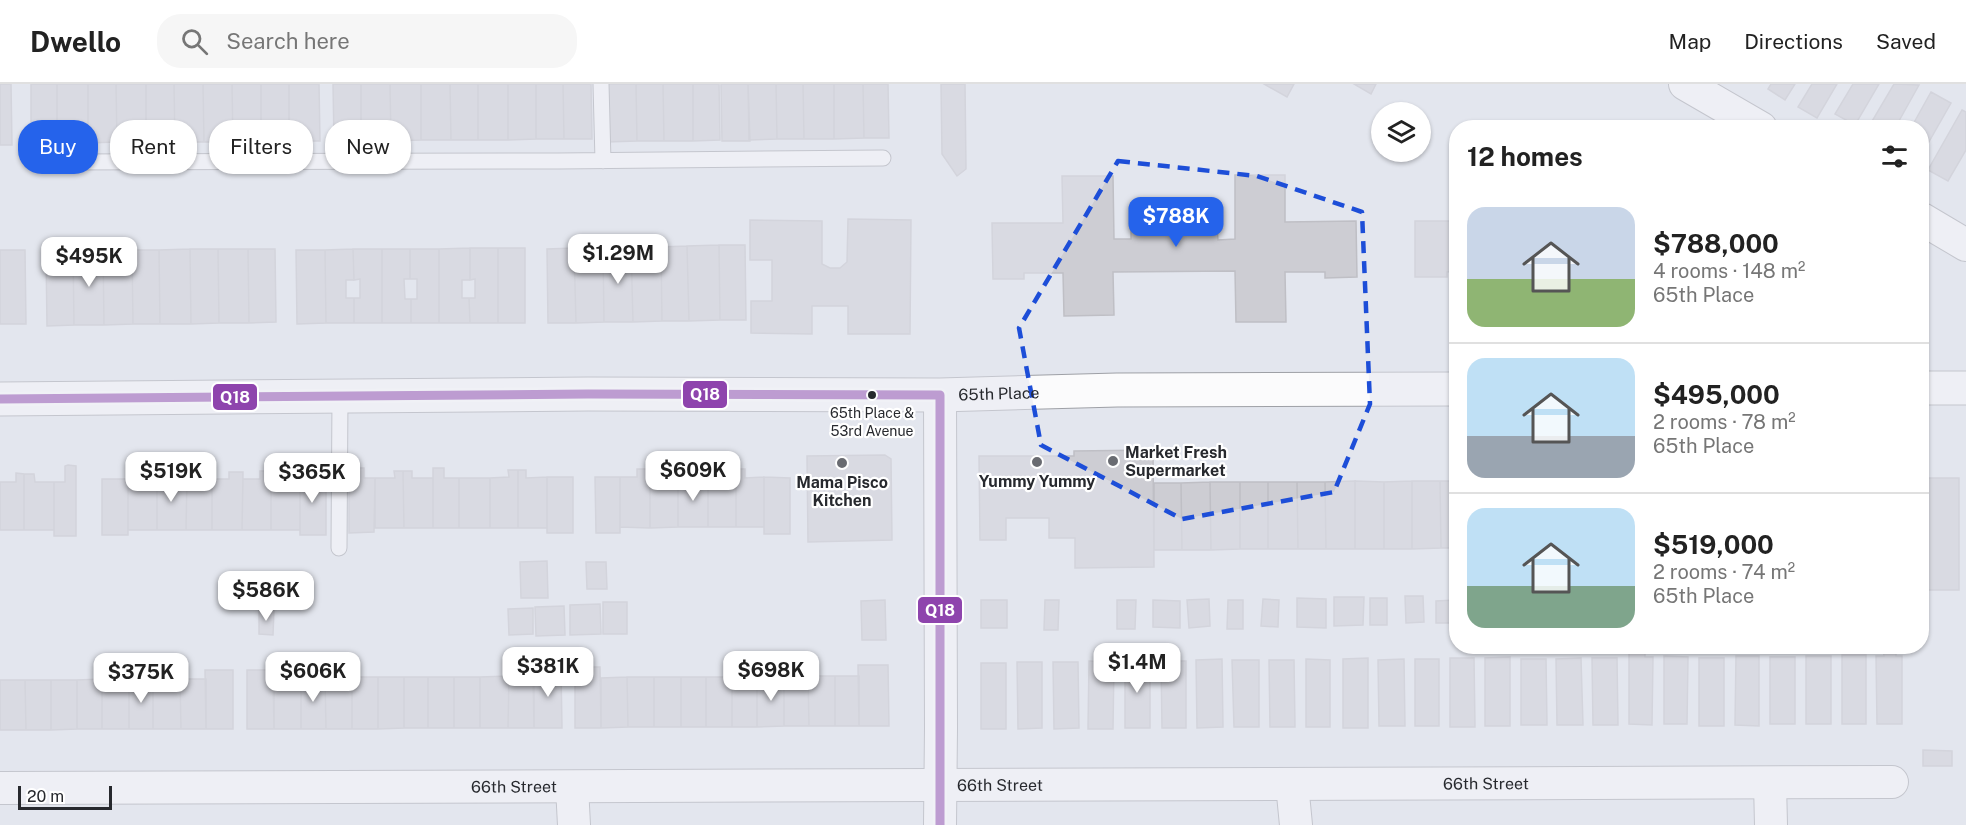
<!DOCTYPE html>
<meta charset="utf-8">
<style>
body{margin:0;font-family:"Public Sans",sans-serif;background:#f6f6f6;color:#222;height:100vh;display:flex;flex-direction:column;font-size:22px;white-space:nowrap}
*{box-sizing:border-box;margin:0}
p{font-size:20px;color:#767676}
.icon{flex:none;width:33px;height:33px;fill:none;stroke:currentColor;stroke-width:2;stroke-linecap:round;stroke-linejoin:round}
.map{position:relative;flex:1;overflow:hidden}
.panel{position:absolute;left:1449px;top:36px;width:480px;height:534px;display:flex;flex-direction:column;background:#fff;border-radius:24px;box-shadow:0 2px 4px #0004}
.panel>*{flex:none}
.hud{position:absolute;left:18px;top:36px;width:570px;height:54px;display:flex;gap:12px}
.fabs{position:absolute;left:1371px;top:18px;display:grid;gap:12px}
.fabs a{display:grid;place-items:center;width:60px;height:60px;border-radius:50%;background:#fff;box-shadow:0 2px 4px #0004;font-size:30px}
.scale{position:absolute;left:18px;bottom:15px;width:94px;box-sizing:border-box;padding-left:6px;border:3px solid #27292e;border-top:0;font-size:16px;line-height:21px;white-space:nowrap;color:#27292e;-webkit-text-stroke:4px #fff;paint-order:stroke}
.price{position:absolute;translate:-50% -51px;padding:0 14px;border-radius:12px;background:#fff;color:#222;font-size:20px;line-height:39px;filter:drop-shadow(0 2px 3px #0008)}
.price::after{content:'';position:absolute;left:50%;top:36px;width:18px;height:14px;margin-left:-9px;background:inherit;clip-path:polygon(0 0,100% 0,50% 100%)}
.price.current{background:#2563eb;color:#fff}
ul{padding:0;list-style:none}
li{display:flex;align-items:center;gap:18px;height:150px;padding:0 18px}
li+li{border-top:2px solid #e0e0e0}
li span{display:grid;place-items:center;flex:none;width:168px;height:120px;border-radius:18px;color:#555}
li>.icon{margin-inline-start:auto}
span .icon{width:72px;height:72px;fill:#fffc;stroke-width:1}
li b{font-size:26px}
h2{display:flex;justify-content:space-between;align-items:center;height:72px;padding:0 18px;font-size:26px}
.chip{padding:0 21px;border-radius:24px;background:#fff;box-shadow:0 2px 4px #0004;font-size:21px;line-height:54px}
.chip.current{background:#2563eb;color:#fff}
header{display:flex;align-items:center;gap:36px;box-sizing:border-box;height:84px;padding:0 30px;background:#fff;border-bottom:2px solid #e0e0e0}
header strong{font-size:28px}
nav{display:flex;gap:33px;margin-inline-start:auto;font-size:21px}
.search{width:420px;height:54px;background:#f6f6f6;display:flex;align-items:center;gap:15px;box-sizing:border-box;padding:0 21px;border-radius:24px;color:#767676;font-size:22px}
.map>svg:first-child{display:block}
.building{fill:#cdcdd3;stroke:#bfbfc5;stroke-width:1.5}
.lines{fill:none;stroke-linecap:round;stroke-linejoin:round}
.service-casing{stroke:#9ea0a6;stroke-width:17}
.minor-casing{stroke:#9ea0a6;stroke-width:34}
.tertiary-casing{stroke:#9ea0a6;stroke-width:35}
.service{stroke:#fbfbfc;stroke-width:15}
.minor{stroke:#fbfbfc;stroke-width:32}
.tertiary{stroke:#fbfbfc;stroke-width:33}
.bus-1-casing{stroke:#fff;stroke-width:14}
.bus-1{stroke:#8e44ad;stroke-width:9}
.marked{fill:none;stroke:#1d4ed8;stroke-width:4.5;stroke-dasharray:12 8;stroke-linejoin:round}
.bus-dot{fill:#27292e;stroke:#fff;stroke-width:2}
.poi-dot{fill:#696b71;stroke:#fff;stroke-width:2}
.labels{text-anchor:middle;stroke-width:4.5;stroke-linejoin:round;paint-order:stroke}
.bus-label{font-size:14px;fill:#27292e;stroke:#fff}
.street-label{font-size:16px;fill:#27292e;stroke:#fff}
.poi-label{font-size:16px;font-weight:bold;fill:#27292e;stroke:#fff}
.line-badge{stroke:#fff;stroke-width:2}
.badge-label{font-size:16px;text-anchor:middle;font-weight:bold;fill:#fff}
</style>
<header>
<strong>Dwello</strong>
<div class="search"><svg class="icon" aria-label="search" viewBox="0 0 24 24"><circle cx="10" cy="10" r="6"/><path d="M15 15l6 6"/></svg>Search here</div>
<nav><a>Map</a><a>Directions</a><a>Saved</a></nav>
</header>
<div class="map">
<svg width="1966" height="741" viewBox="0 0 1966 741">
<rect width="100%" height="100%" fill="#e3e6ee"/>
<path class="building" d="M0 0H11L12 61H0Z
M31 0H57V59H31Z
M57 0H88V59H57Z
M88 0H116L117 58 88 59Z
M116 0H146V58H117Z
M146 0H174L175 58H146Z
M174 0H203L204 58H175Z
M203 0H232L233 58H204Z
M232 0H261V57L233 58Z
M261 0H289V57H261Z
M289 0H319L320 57H289Z
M333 0H361V57H334Z
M361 0H390L391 57H361Z
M390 0H421V56L391 57Z
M421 0H450L451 56H421Z
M450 0H478V56H451Z
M478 0H508V56H478Z
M508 0H536V55L508 56Z
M536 0H563L564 55H536Z
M563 0H591L592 55H564Z
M606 0H636L637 57 607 58Z
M636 0H663L664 57H637Z
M663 0H693V57H664Z
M693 0H719L720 56 693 57Z
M721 0H748L750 57H722Z
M748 0H776L777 55 749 56Z
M776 0H803L804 55H777Z
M803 0H834V55H804Z
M834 0H863L864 54 834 55Z
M863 0H888L889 54H864Z
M941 0H965L966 85 957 92 942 70Z
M1264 0H1294L1287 13Z
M1354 0H1376L1371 10Z
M1771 0H1795L1785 16 1768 5Z
M1812 0H1837L1817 34 1798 23Z
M1853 0H1879L1855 41 1835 30Z
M1894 0 1919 1 1895 44H1868Z
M1931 8 1951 19 1922 70V44H1911Z
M1962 26 1966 28V66L1948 97 1928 86Z
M1235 91H1285V138L1356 137 1357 193 1325 194V188H1285L1286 238H1236L1235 187 1113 188 1114 231 1064 232 1063 189H1024V195H993L992 139H1063L1062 92H1113L1114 155H1131V144L1217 143 1218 156 1235 155Z
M848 135 911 136 910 250H848V222H812V250L751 249V217H772V176H750V136L822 137V180L830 184H840L847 178Z
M1415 137H1456V187L1447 188V193H1415Z
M719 161H745L746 236H720Z
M719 161 720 236 689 237 687 162Z
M687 162 689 237H662L661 163Z
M631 163H661L662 237 633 238Z
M631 163 633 238H604L603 164Z
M470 164H498V239H470L469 214H475V195L470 196Z
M470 164V196H462V214H469L470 239H439V165Z
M498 164H525V239H498Z
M574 164H603L604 238 576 239Z
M574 164 576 239H548L547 165Z
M190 165H218L219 239 191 240Z
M190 165 191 240H160L159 166Z
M218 165H248L249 239H219Z
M248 165H275L276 238 249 239Z
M353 165H382V239H354V214H360V195L354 196Z
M353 165 354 196H346V214H354V239H326L325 166Z
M382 165H410V195H404L405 215H411V239H382Z
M410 165H439V239H411V215H417V195H410Z
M0 166H25L26 240H0Z
M132 166H159L160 240H133Z
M132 166 133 240 104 241 103 167Z
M296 166H325L326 239 297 240Z
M73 167H103L104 241H74Z
M73 167 74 241 47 242 46 168Z
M1153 366 1154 483 1075 484V454H1049V434H1006V456H980L979 372H1074V367Z
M885 371 891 375 892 456 808 458 807 372Z
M68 381 76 382V452H54V398H65V382Z
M300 384H313V395H326V451H300Z
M353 384H364V394H375L374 448 349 449V396H353Z
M433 384H444V394H459V444H433Z
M637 385H650V444L620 443V393H637Z
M650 385H660V393H678V443L650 444Z
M725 385H736V443H708V393H725Z
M736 385H745V394L764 393V443H736Z
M508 386H518V444H490V394L509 393Z
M518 386H526V394L547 393V444H518Z
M260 387H271V446H242L243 395H260Z
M271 387H281V395H300V446H271Z
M394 387H403L404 444H375V394H395Z
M403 387H412V394H433V444H404Z
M145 388H157V446H128V395H146Z
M157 388H167V395H187L186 446H157Z
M229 388H243L242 446H212V395H229Z
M16 389 24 390V446H0V398H16Z
M24 390H34L35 398H54V446H24Z
M547 393H573V449H547Z
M595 393H620V449H596Z
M678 393H708V443H678Z
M764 393 790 394V450H764Z
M459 394H490V444H459Z
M1927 394H1959V506H1922V399H1927Z
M102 395H128V451H102Z
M187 395H212V446H186Z
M1355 397 1384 398V465H1355Z
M1355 397V465H1326L1325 398Z
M1412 397H1440L1441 464 1412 465Z
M1412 397V465H1384V398Z
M1440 397H1456V464H1441Z
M1210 398H1240V465L1211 466Z
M1210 398 1211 466H1182L1181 399Z
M1240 398H1268V465H1240Z
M1268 398H1297L1298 465H1268Z
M1297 398H1325L1326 465H1298Z
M1154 399H1181L1182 466H1154Z
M547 477 548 514H521L520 478Z
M586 478H606L607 505H587Z
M1405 512H1423L1424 538 1406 539Z
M1334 513H1364L1363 541 1334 542Z
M1297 514 1326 515V544L1297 543Z
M1370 514H1387V541H1370Z
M1209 515 1210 542 1189 544 1187 516Z
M1263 515 1279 516 1278 543 1261 542Z
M885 516 886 556H862L861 517Z
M981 516H1007V544H981Z
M1045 516H1059L1058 546H1044Z
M1117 516H1136L1135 545H1117Z
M1153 516 1180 517V544L1153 543Z
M1228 516H1243V545H1227Z
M1456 516V539H1436V517Z
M603 518H627V550H603Z
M600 520 601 550 570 551V521Z
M564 522 565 551 536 552 535 523Z
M533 524V550L509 551 508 525Z
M259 525H274L273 551 259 550Z
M1629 562H1645V573H1653L1652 641 1629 640Z
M1883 562H1896V572H1902V640H1877L1876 572H1884Z
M1842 571H1866V640H1842Z
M1664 572 1688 573 1687 640H1664Z
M1736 572H1759V642L1735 641Z
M1806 572H1831V640H1806Z
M1510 573V642H1485V574Z
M1770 573H1795V640H1770Z
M1368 574V644H1343V575Z
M1450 574H1474L1475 643H1450Z
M1581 574 1583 641H1557L1556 575Z
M1592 574H1617L1618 641H1593Z
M1699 574H1724V642H1699Z
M1222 575 1223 643 1197 644 1196 576Z
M1306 575 1330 576V643H1306Z
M1404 575 1405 642H1379L1378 576Z
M1415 575H1439V642H1415Z
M1521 575H1546L1547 641H1521Z
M1232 576H1259V643H1234Z
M1269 576H1294L1295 643H1270Z
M1089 577 1114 578 1113 645H1088Z
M1125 577H1150V644H1125Z
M1161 577H1186V644H1162Z
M1017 578H1042V644L1018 645Z
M1053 578H1078L1079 644 1054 645Z
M981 579H1006V645H981Z
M858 581H888L889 642H859Z
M575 583H600L601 644H575Z
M534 584H561L562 644H534Z
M205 586H233V645H206Z
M247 586H274V645H247Z
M509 592H533L534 644H508Z
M509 592 508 644H480V593Z
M784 592H808L809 642H784Z
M784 592V642L757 643V593Z
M808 592H835V642H809Z
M835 592H859V642H835Z
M273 593H301V645H274Z
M301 593H325L326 645H301Z
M325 593H352V645H326Z
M352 593H378V645H352Z
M378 593H404V644L378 645Z
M404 593H428V644H404Z
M428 593H454V644H428Z
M454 593H480V644H454Z
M627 593H654V643H628Z
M627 593 628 643 601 644V594Z
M654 593H681V643H654Z
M681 593H706V643H681Z
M706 593H732V643H706Z
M732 593H757V643H732Z
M102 595H129V645H102Z
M102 595V645H77V596Z
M129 595H153V645H129Z
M153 595H180L181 645H153Z
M180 595H206V645H181Z
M0 596H25L26 646H0Z
M25 596H51V646H26Z
M51 596H77V645L51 646Z
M1923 666 1952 667V682H1923Z"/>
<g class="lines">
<defs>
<path id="service" d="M601 0 603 77
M61 78 558 77 883 74
M339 464 340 313"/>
<g id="minor">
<path d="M1685 0 1761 44"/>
<path d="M1922 135 1966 161"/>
<path d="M1770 699 1771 741"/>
<path d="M1292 700 1296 741"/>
<path d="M572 703 574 741"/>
<path id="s1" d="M0 704 1892 698"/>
<path d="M940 741 941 644 940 311"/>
</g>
<g id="tertiary">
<path d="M1922 304H1966"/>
<path id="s2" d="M0 315 588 310 940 311 1117 306 1456 305"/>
</g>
</defs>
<use href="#service" class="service-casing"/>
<use href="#minor" class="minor-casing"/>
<use href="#tertiary" class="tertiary-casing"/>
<use href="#service" class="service"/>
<use href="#minor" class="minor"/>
<use href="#tertiary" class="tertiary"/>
<defs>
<path id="bus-1" d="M940 311V741
M0 315 588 310 940 311"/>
</defs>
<use href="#bus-1" class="bus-1-casing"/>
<use href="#bus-1" class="bus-1"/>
</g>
<path d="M0 0H1966V741H0ZM1118 77 1257 92 1362 128 1370 320 1334 408 1182 435 1041 361 1019 244Z" fill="#e3e6ee" fill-opacity=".55" fill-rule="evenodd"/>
<path class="marked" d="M1118 77 1257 92 1362 128 1370 320 1334 408 1182 435 1041 361 1019 244Z"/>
<circle class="bus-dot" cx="872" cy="311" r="5"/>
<g class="poi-dot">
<circle cx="1113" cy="377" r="6"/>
<circle cx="1037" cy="378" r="6"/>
<circle cx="842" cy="379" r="6"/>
</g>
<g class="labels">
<g class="bus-label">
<text x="872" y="334">65th Place &amp;<tspan x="872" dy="18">53rd Avenue</tspan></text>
</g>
<g class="street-label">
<text dy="6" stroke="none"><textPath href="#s2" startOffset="999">65th Place</textPath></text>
<text dy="6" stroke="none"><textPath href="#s1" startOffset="1486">66th Street</textPath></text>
<text dy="6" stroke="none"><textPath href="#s1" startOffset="1000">66th Street</textPath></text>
<text dy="6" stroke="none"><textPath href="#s1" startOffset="514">66th Street</textPath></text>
</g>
<g class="poi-label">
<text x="1125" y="374" text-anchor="start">Market Fresh<tspan x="1125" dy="18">Supermarket</tspan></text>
<text x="1037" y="403">Yummy Yummy</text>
<text x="842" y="404">Mama Pisco<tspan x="842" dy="18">Kitchen</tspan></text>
</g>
</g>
<g class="line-badge">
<rect x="682" y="296" width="46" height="29" rx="6" fill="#8e44ad"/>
<rect x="212" y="299" width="46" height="28" rx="6" fill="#8e44ad"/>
<rect x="917" y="512" width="46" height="28" rx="6" fill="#8e44ad"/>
</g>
<g class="badge-label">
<text x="705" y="316">Q18</text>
<text x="235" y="319">Q18</text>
<text x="940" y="532">Q18</text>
</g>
</svg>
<div class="fabs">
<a><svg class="icon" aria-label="layers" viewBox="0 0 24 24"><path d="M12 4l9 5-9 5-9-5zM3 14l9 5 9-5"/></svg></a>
</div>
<div class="scale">20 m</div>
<b class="price current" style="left:1176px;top:164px">$788K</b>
<b class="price" style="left:618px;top:201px">$1.29M</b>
<b class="price" style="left:89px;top:204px">$495K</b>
<b class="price" style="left:693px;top:418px">$609K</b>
<b class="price" style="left:171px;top:419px">$519K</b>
<b class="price" style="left:312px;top:420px">$365K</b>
<b class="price" style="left:266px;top:538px">$586K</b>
<b class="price" style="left:1137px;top:610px">$1.4M</b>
<b class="price" style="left:548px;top:614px">$381K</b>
<b class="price" style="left:771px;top:618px">$698K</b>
<b class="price" style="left:313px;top:619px">$606K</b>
<b class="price" style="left:141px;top:620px">$375K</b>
<div class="hud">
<a class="chip current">Buy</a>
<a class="chip">Rent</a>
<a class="chip">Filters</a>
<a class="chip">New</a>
</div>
<section class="panel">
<h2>12 homes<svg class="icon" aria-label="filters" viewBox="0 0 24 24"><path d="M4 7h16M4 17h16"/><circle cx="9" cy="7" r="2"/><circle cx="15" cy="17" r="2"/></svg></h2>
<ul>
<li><span style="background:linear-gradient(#c9d6e8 60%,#8fb573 0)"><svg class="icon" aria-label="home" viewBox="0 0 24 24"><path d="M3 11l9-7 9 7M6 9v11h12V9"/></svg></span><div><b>$788,000</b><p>4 rooms · 148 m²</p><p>65th Place</p></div></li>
<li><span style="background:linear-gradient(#bfe0f5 65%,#9aa5b1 0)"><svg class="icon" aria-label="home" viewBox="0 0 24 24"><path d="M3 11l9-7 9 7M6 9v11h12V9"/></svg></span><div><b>$495,000</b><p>2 rooms · 78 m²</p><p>65th Place</p></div></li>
<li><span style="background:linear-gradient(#bfe0f5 65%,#7fa58c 0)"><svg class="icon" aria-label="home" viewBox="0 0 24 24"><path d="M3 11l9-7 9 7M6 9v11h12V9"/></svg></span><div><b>$519,000</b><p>2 rooms · 74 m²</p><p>65th Place</p></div></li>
</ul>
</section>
</div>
